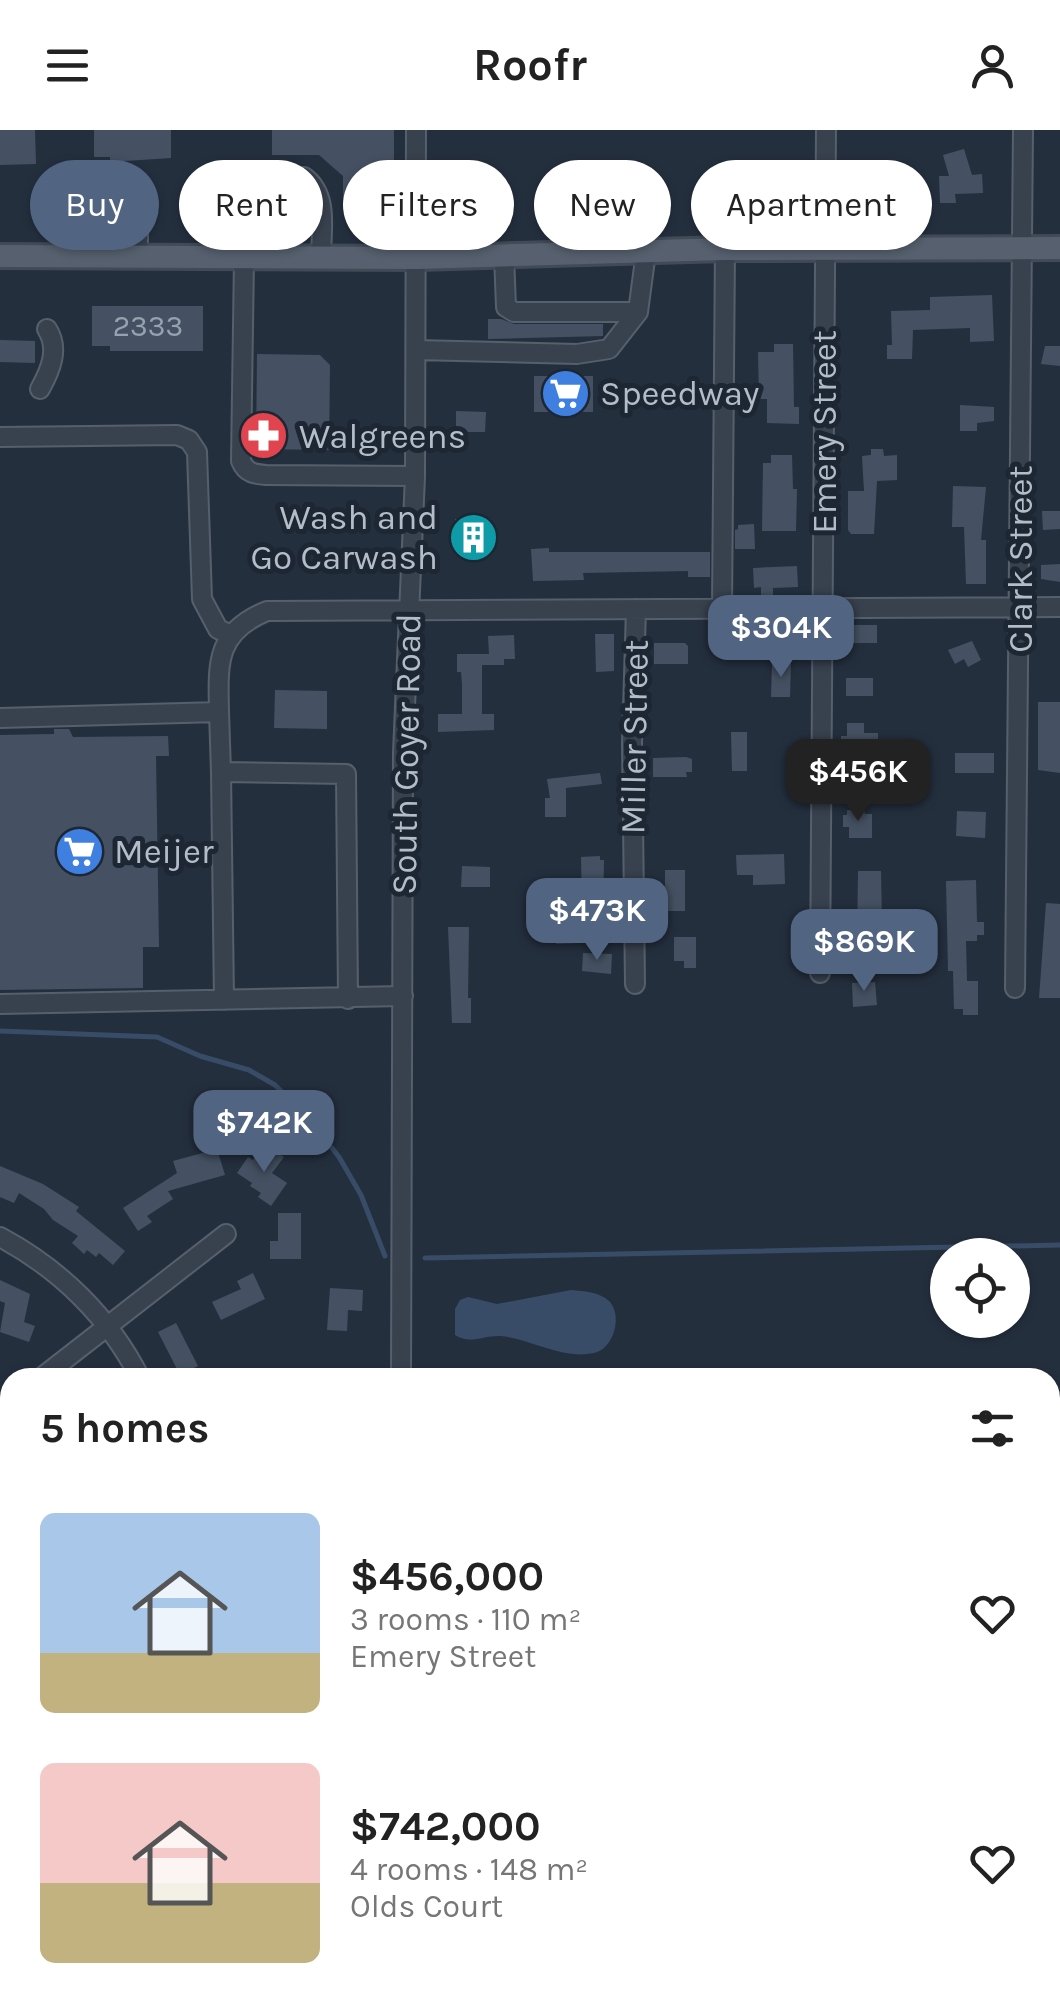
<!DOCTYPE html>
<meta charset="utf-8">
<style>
body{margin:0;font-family:Karla,sans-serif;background:#f2f2f2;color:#222;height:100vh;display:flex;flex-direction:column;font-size:38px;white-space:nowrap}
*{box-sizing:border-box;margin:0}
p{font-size:32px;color:#767676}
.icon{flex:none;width:55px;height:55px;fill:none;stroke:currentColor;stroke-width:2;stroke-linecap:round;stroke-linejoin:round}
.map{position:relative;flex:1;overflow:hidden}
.panel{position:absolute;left:0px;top:1238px;width:1060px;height:642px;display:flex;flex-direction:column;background:#fff;border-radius:30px 30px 0 0;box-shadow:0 2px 8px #0004}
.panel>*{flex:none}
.top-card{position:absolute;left:30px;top:30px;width:1000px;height:90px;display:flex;gap:20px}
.fabs{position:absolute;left:930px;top:1108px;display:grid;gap:20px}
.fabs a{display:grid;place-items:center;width:100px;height:100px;border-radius:50%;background:#fff;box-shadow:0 2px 8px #0004;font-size:50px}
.price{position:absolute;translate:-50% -85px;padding:0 22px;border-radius:20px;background:#516482;color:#fff;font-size:32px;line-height:65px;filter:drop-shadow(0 2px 5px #0008)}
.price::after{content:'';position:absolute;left:50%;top:60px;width:30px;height:22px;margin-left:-15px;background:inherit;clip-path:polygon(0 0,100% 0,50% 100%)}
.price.on{background:#222;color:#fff}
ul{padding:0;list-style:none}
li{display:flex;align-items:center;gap:30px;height:250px;padding:0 40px}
li span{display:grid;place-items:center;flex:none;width:280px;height:200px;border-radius:15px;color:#555}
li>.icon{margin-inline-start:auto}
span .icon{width:120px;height:120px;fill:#fffc;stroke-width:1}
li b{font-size:42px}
h2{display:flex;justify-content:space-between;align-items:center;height:120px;padding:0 40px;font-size:42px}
.pill{padding:0 35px;border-radius:45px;background:#fff;box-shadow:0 2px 8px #0004;font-size:35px;line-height:90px}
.pill.on{background:#516482;color:#fff}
header{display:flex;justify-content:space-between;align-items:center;height:130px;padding:0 40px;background:#fff;font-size:45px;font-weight:700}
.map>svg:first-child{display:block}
.water{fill:#394c67}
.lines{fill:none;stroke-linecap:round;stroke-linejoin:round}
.stream{stroke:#394c67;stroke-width:5}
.building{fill:#455162}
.minor-casing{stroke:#565f6c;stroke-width:22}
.major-casing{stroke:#414a57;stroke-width:28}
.minor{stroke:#38414e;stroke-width:18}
.major{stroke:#56606e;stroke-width:22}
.labels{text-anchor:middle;stroke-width:10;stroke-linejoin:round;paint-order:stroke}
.number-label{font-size:30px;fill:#98a1af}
.poi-label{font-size:35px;fill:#b4bcc9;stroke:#1d2633;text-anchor:start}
.street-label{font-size:35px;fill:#b4bcc9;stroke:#1d2633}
</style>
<header><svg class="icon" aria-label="menu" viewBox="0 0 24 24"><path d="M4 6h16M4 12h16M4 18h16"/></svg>Roofr<svg class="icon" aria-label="person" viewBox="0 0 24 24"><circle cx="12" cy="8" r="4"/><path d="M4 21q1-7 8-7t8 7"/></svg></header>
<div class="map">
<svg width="1060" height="1879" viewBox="0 0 1060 1879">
<rect width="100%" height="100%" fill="#242f3e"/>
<path class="water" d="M571 1160C583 1161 600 1162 609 1171 623 1185 614 1219 594 1223 562 1230 531 1209 501 1206 483 1205 471 1215 455 1205V1179L460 1170 468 1167 497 1174Z"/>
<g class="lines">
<path class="stream" d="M0 901 157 907 200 926 249 940 275 955 310 990 339 1027 361 1065 385 1126
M425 1128 1060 1115"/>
</g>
<path class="building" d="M0 0H35L36 34 0 35Z
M94 0H171V28L110 32V27H94Z
M272 0H394V61H386V69H343V46L319 25H272Z
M964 19 972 45 982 44 983 63 955 64 956 73H940L939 46H949L943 25Z
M848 43H871L866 86H847Z
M787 47H803L804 87H786Z
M750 56 748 89H732L728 57Z
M992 165 994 211 970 212V198L913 200 912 229H887V215H892L891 181 930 180V167Z
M92 176H203V221H110V216H92Z
M488 189H501L514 194H603V206L488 209Z
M0 210 35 211V233L0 232Z
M774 214H793L794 277H799V294L767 293V269H759L758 222H774Z
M1045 216H1060V236L1041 234Z
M257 224 320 225 330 235 329 320 256 319Z
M534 246H593V282H534Z
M960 275 994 277V291L977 293V301H960Z
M456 281 486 282 485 302H456Z
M871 319H883L884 326 897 325V350L877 351 874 404H851L848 400V361H864L862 326 871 325Z
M771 325H792L793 359H797L796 401H762L763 333H771Z
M953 356 986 357 981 410H986V454H966L964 397H952Z
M1042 381H1060V399L1043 400Z
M455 389H491V426L455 425Z
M754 394 755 419H735V400L738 399V395Z
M549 418V422H710V447H688V441L583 443 584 450 533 451 531 419Z
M1060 434V452L1041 449V435Z
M797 436 798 457 773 458V465L761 466V457L754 458 753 438Z
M767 492H797V509H767Z
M852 495H877V513H852Z
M595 504H614V541L596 542Z
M514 505 515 529H504V535H482V584H494V600L438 602V584H462V554L461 542H457V524H489L488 506Z
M972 511 981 530 968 537 964 529 955 534 948 520Z
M654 513H685L688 516V534H654Z
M772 533H791L790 567H771Z
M846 548H873V566H846Z
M275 560 327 561V599L274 598Z
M1038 572H1060V643L1038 640Z
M847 593H864V603H878V619H872L871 645H866L865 655 840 654 841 606H847Z
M54 599H69L73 607 168 606 169 626H156L159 817H143V858L0 860V605L54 604Z
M731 602H747V641H732Z
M955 623H994V643H955Z
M686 627 692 629V642H686L687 647H653V628Z
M600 643 602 654 566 658V687H545V668H550L547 649Z
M847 680H864L865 684H872V708H849V697H843V685H847Z
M957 681 986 682 985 708 956 706Z
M784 724 785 754 753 755V745H737L736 725Z
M600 726V730H604L603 788H581V813L556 814V797H566L567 775 582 772 581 727Z
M462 736 490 737V757H461Z
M665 740H685V781H655V756H665Z
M858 741H881L882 794H890L891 813H857Z
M976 750 977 792H984V805H977V811H966L967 851H978V885H963V879H954L953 841H948L946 751Z
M1046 773 1060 774V868H1039Z
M448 797H469L468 868H471V893H452Z
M674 807H696V838H684V831H674Z
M583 823 612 824 611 844 582 841Z
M875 852 877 875 853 877 852 853Z
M268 1016 284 1027 272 1043 287 1053 271 1076 258 1067 261 1063 250 1056 252 1053 237 1043 248 1027 253 1030 256 1026 259 1028Z
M217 1019 225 1045 168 1061 173 1069 147 1086 152 1092 138 1101 123 1078 177 1043 173 1031Z
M0 1036 43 1054 79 1077 76 1081 125 1121 113 1135 99 1123 96 1127 87 1120 84 1124 72 1113 78 1106 53 1090 44 1079 19 1063 14 1073 0 1067Z
M278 1083H301V1129H270V1111H278Z
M253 1143 265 1169 221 1190 212 1172 241 1159 237 1151Z
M0 1150 30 1164 24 1192 35 1196 29 1212 0 1202 5 1173 0 1171Z
M330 1158 363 1160 362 1181 348 1180 347 1201 327 1200Z
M176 1193 198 1236 180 1245 158 1202Z"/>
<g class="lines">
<defs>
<path id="minor" d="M273 48 304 47C329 65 321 100 321 128
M138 58V127
M504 125 506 177 514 182H638
M244 128 241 331C246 343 254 344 266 345L415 346
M416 220 577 224 609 219 638 182 646 122
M40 259C50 241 60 219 47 199
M0 307 177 305 189 310 197 322 202 469 218 499 231 505
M722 479 725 119
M219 582 221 642 346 644 348 869
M0 588 219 582C218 534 215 502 267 481L1060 477
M221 642 224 870
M820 843 826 0
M635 854 632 613 636 479
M1015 858 1023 0
M0 874 403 866
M0 1107C60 1139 109 1187 140 1248
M41 1248 226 1104
M401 1248 403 623 415 346 416 0
M0 1279 10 1272
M1050 1416 1060 1420
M5 1544 10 1540
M1050 1691H1060
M0 1766 10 1770
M176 1879V1870
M394 1879 395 1870
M527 1879V1870"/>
<path id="major" d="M0 126 418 128 725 119 1060 118"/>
</defs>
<use href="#minor" class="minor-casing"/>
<use href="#major" class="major-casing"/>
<use href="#minor" class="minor"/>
<use href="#major" class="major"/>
</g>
<defs>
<symbol id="supermarket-disc" viewBox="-11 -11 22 22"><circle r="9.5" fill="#3f7fe0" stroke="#1d2633"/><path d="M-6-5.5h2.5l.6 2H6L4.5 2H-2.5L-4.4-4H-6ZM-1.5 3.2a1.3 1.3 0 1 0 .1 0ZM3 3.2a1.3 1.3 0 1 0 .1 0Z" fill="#fff"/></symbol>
<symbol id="pharmacy-disc" viewBox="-11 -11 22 22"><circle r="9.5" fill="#e0444e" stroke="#1d2633"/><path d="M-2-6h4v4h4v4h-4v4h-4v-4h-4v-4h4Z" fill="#fff"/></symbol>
<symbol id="building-disc" viewBox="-11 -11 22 22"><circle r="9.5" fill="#0f9aa8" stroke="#1d2633"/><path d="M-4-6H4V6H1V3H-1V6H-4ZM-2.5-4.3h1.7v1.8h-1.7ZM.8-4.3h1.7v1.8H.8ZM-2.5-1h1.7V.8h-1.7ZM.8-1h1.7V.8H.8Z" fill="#fff"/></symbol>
</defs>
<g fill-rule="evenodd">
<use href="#supermarket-disc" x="538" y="236" width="55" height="55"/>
<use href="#pharmacy-disc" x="236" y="278" width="55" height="55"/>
<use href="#building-disc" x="446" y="380" width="55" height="55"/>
<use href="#supermarket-disc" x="52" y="694" width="55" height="55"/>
</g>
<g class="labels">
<g class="number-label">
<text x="148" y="206">2333</text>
</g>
<g class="poi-label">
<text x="600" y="275">Speedway</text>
<text x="299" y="318">Walgreens</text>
<text x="438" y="399" text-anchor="end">Wash and<tspan x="438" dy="40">Go Carwash</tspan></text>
<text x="114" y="733">Meijer</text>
</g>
<g class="street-label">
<text transform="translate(824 302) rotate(-90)" y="12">Emery Street</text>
<text transform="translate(1020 429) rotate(-90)" y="12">Clark Street</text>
<text transform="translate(634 607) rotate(-89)" y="12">Miller Street</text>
<text transform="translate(406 624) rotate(-89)" y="12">South Goyer Road</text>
</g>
</g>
</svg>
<div class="fabs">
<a><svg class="icon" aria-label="locate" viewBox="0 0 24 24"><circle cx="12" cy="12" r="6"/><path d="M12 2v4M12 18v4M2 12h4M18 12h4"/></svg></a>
</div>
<b class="price" style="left:781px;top:550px">$304K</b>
<b class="price on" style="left:858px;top:694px">$456K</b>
<b class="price" style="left:597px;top:833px">$473K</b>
<b class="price" style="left:864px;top:864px">$869K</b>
<b class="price" style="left:264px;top:1045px">$742K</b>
<div class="top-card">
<a class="pill on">Buy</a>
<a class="pill">Rent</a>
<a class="pill">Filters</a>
<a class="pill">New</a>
<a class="pill">Apartment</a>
</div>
<section class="panel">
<h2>5 homes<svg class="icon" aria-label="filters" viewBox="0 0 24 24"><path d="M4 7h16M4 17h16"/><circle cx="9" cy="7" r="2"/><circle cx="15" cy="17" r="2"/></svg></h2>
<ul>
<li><span style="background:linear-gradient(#a9c7e8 70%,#c2b280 0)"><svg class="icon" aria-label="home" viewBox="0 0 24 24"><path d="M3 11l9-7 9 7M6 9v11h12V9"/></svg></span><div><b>$456,000</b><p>3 rooms · 110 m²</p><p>Emery Street</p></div><svg class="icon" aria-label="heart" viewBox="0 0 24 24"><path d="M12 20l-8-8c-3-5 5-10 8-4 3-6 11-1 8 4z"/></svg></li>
<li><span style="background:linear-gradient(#f6c9c9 60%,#c2b280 0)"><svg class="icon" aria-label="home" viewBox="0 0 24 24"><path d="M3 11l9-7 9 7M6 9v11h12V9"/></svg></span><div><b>$742,000</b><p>4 rooms · 148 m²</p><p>Olds Court</p></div><svg class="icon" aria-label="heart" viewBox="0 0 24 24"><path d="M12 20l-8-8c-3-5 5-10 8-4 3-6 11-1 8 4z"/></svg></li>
</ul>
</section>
</div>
